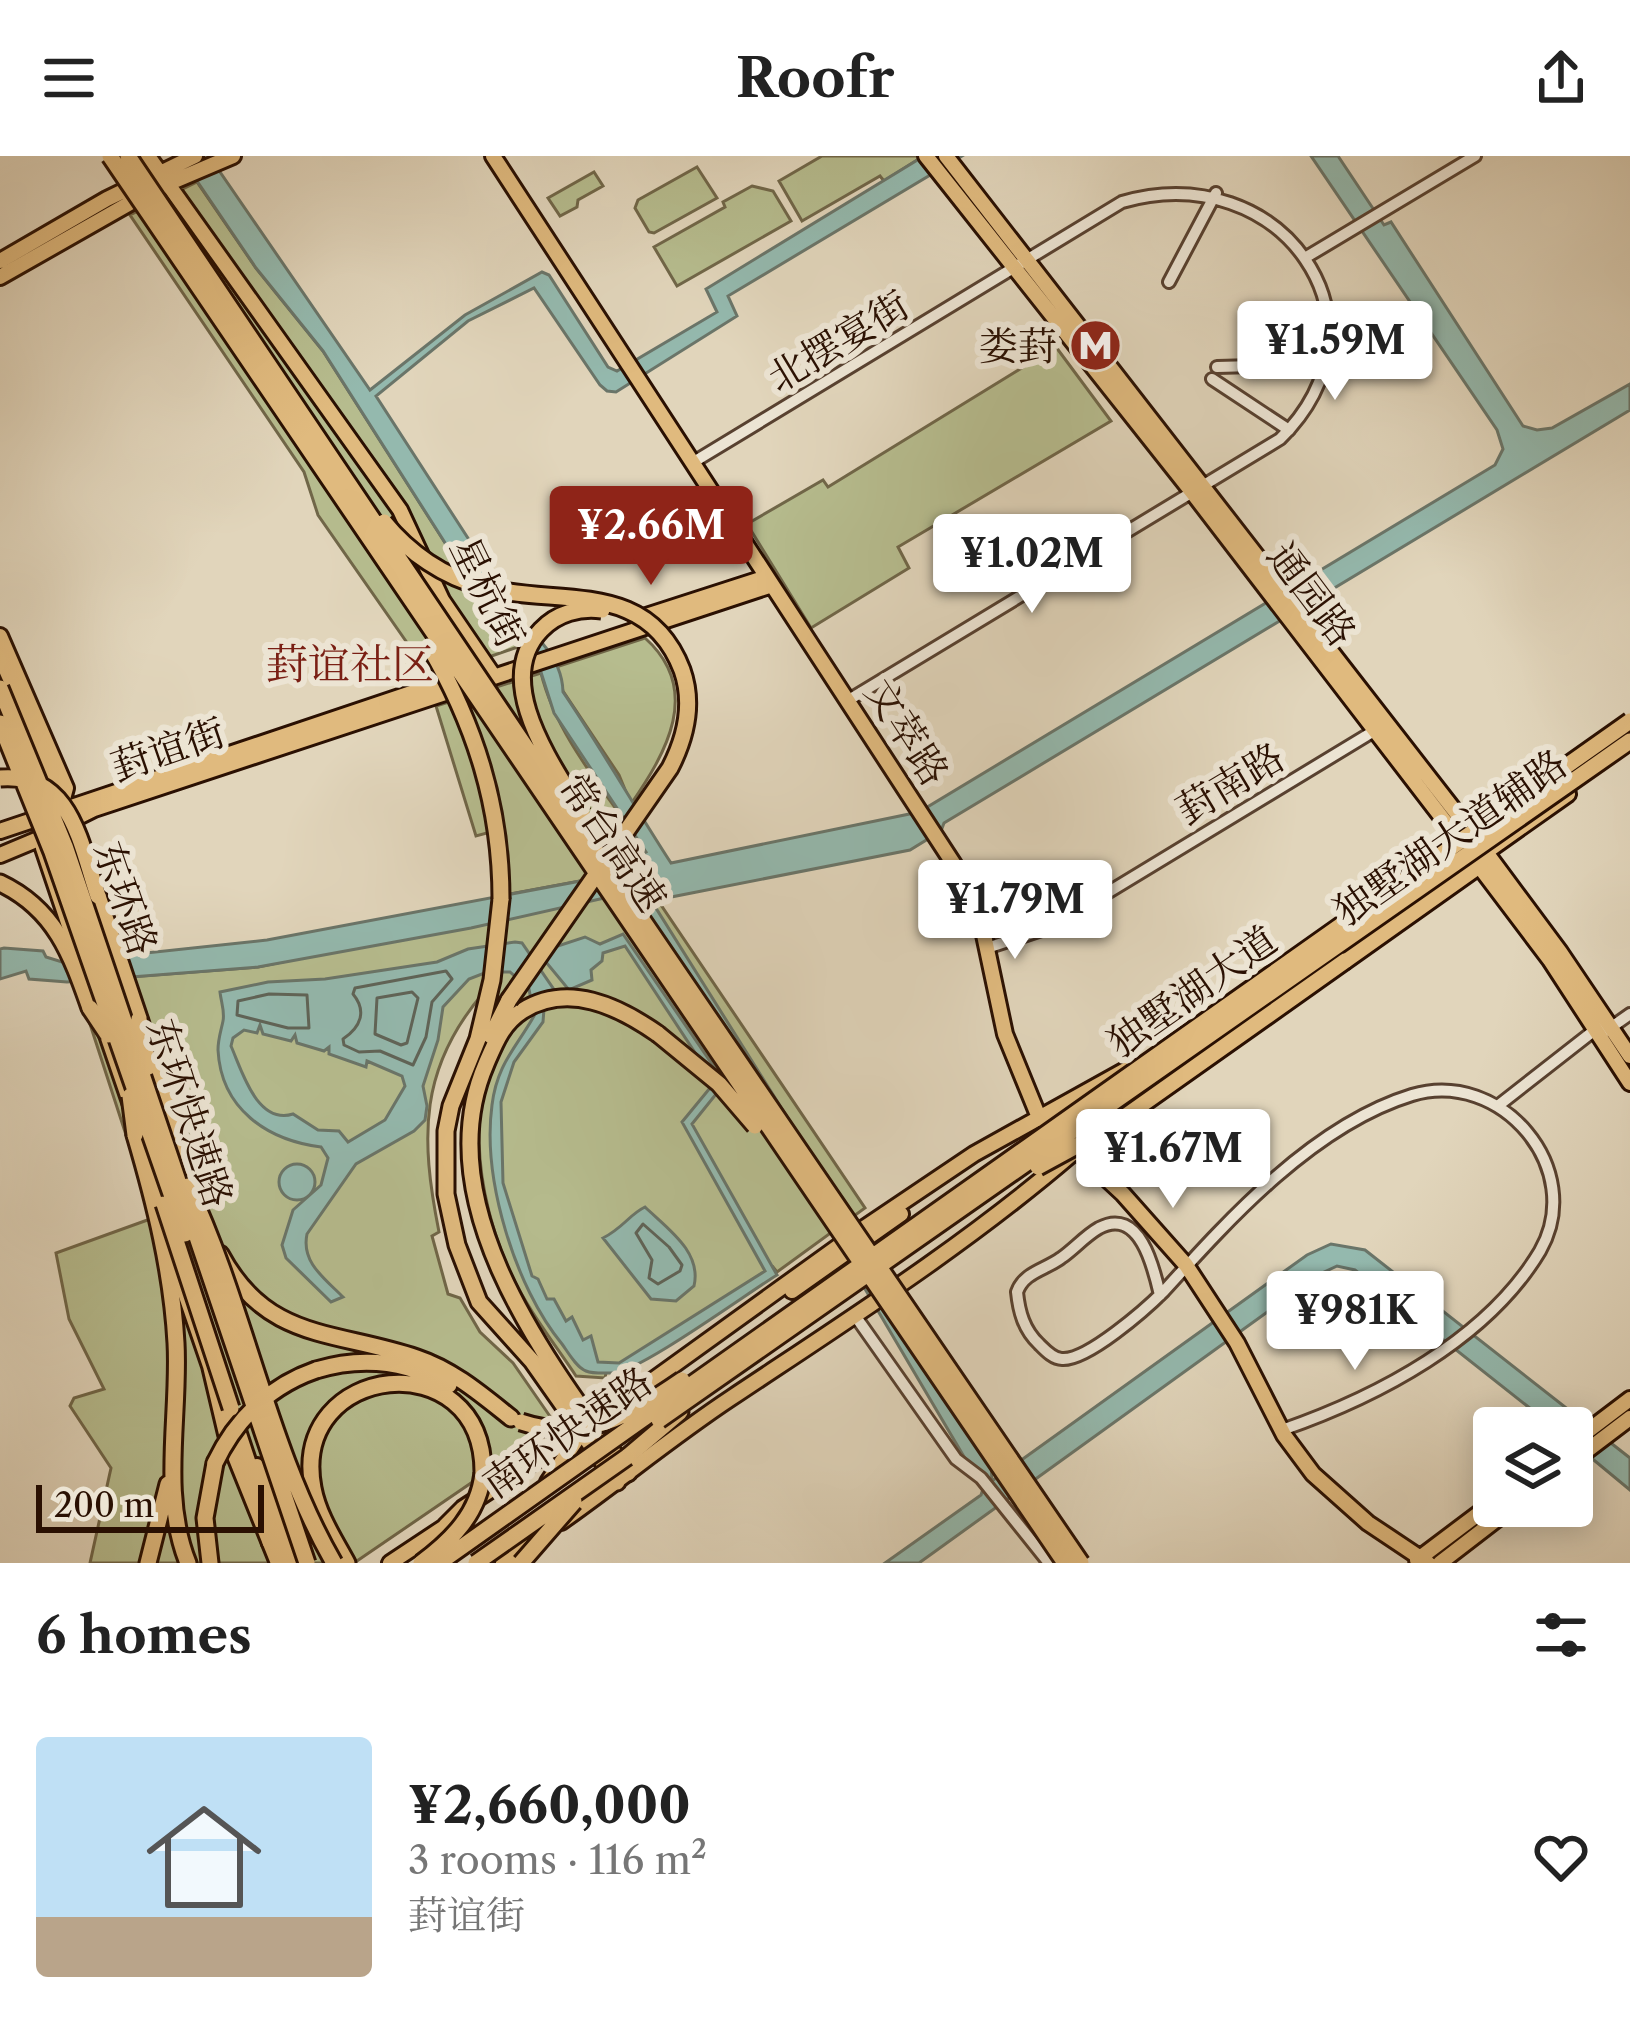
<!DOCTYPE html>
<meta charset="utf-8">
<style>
body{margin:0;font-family:"Libre Caslon Text","Noto Serif SC",serif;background:#f6f6f6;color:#222;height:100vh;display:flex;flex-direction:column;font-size:45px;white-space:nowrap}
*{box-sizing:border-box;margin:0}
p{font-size:39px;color:#767676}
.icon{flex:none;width:66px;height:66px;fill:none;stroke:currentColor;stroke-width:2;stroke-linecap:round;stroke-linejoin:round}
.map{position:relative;height:1407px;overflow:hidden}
.sheet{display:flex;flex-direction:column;background:#fff;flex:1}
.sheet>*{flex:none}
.tools{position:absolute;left:1473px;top:1251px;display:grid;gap:24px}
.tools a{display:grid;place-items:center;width:120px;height:120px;border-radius:12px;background:#fff;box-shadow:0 6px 30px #0003;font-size:60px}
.scale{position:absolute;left:36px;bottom:30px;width:228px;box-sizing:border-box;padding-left:12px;border:6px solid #2a1002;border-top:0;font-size:33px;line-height:42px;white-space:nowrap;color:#2a1002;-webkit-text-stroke:9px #ece4d3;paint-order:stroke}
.price{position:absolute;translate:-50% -102px;padding:0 27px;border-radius:12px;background:#fff;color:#222;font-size:39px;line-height:78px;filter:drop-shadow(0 3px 6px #0008)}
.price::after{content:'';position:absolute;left:50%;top:72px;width:36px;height:27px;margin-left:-18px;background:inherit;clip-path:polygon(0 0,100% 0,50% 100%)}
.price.active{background:#8f2418;color:#fff}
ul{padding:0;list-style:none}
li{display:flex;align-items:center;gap:36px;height:300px;padding:0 36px}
li span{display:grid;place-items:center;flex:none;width:336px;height:240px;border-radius:12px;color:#555}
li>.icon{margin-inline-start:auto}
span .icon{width:144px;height:144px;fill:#fffc;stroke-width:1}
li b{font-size:51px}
h2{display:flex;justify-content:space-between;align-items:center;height:144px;padding:0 36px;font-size:51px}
header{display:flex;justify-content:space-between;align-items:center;height:156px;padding:0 36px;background:#fff;font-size:54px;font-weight:800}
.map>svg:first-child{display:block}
.green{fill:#b6bc8e;stroke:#706648;stroke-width:3}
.water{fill:#94b9ae;stroke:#6a7569;stroke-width:3;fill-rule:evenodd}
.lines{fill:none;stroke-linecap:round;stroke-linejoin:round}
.shore{stroke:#5f6458;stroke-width:3}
.minor-casing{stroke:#584130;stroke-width:16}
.major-casing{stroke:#2a1002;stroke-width:20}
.highway-casing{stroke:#2a1002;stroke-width:21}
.minor{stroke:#ece4d3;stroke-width:10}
.major{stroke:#e0ba7e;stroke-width:14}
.highway{stroke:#e0ba7e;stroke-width:15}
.highway-bridge-casing{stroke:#2a1002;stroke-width:21;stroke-linecap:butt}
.highway-bridge{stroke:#e0ba7e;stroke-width:15}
.labels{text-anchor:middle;stroke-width:12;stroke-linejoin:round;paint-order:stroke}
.street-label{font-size:39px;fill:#2a1002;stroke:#ece4d3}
.poi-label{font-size:39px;fill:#2a1002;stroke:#ece4d3;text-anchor:end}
.neighbourhood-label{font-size:42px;fill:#7a1f14;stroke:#ece4d3}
</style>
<header><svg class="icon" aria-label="menu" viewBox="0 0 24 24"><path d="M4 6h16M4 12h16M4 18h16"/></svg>Roofr<svg class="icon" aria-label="share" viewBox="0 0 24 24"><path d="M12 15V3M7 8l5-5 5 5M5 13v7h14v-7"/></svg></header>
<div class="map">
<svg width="1630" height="1407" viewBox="0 0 1630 1407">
<rect width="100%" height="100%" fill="#e1d5bb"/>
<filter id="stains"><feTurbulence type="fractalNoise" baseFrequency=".00167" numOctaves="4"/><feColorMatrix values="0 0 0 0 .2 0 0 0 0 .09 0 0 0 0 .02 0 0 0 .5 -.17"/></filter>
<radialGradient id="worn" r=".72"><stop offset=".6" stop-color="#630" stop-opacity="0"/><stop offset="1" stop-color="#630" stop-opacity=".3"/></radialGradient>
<path class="green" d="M822 0H921L922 1 884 25 880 20 802 65 779 25Z
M697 11 717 42 654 77 649 76 635 52 638 44Z
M594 16 603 30 578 44 577 51 560 60 548 42Z
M197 26 256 112 323 195 456 404 476 417 481 446 532 486 431 521 318 359 304 316 130 59Z
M752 30 773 35 791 65 677 130 654 91 725 51 723 46Z
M1056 191 1111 265 898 391 909 412 811 472 747 368 823 324 828 331Z
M645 482C703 534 666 597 631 648L619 619 563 535 556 511Z
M541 517C557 583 609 639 646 696L607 720 510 738 494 675 476 680 436 550Z
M652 729 659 746 865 1052 777 1116 773 1111 766 1115 606 1217 605 1222 576 1220C554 1187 528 1154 511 1118 476 1042 458 929 520 864L514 848 485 835C419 911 420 981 439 1076L432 1080 448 1138 460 1142 480 1176 513 1207 556 1269 354 1407H90L111 1312 70 1250 74 1242 104 1233 69 1163 56 1097 153 1062 76 825 258 811Z"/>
<path class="water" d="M180 0H209L370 234 465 159 542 116 549 119 608 211 617 215 717 156 706 133 924 0H962L728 140 737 160 616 236 607 235 600 229 534 132 468 165 376 240 486 410 490 443C520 467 562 492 563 536 601 592 634 650 671 707L919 656 1495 309 1503 293 1497 274 1311 0H1338L1384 69 1391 66 1523 270 1537 274 1552 272 1630 228V254L944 667 941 675 910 694 661 743 652 729 644 733 809 996 991 1307 992 1325 1307 1099 1331 1088 1365 1094 1630 1302V1334L1572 1286V1272H1555L1355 1114 1337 1110 1320 1118 919 1407H885L981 1339 983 1333 631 736 471 772 258 811 67 826 29 823 26 815 0 823V793L4 792 43 795 46 801 62 806 267 784 607 720 646 696 554 557 531 485 481 446 476 417 456 404 323 195 256 112Z
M623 778 725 927 692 968 777 1119C749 1136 638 1217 613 1217 606 1217 593 1218 586 1215 576 1211 568 1196 562 1188 515 1131 482 1023 492 949 497 908 516 892 534 860L529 833 510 816H487L469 823 443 851 438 884 423 930 427 950 425 964 414 975 356 1008 307 1078C301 1106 324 1122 343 1141L331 1146 286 1102 282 1089 293 1054 321 1029 328 1002 321 991C267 984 221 953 218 894 218 883 221 875 223 865 225 855 221 846 220 836L268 826 325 823 437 806 468 793 515 786 522 787 557 838 544 853 543 866 514 906 501 946 503 1027 532 1120 538 1123 547 1143H554L566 1165 572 1161 583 1184 591 1180 598 1206 619 1207 765 1115 682 966 710 932 709 918 625 790 603 797 602 805 591 814 592 824 569 834 536 794 539 790 555 791 585 781 600 788ZM260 869 263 878 291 885 295 879 297 887 324 895 329 891V898L366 911 367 905 402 920 405 930 385 964 348 986 339 975 318 974 293 958C257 969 242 915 231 890L233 882 244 874 257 877Z
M279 1026a18 18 0 1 1 36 0a18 18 0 1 1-36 0Z
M645 1051C668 1073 702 1096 694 1130L676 1145 651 1143 603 1082C623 1072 630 1058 645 1051Z"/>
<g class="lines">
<path class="shore" d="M446 815 452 823 432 846 426 881 413 909 380 895 359 896 344 889 343 883C361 871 367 855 353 838L355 832Z
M412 836 418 842 407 887 401 889 375 878 377 842Z
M269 838 307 839 309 872H288L237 859 238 845Z
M643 1068 669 1091 682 1109 680 1115 658 1128 649 1122 652 1104 636 1077Z"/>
<defs>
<path id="minor" d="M1308 100 1475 0
M1169 126 1216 37
M1217 211 1324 208
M1212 223 1289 274
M692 307 1122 46C1281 0 1399 166 1280 283L847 545
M987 792 1051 771 1374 575
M1606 875 1630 858
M1499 949 1600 870
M1160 1139C1154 1113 1140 1050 1099 1072 1085 1080 1074 1093 1061 1102 1045 1114 1024 1116 1017 1136 1019 1156 1024 1174 1039 1188 1045 1194 1053 1203 1062 1203 1087 1205 1146 1153 1164 1135 1230 1062 1314 969 1412 939 1501 912 1587 1013 1540 1095 1487 1184 1377 1241 1282 1274
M856 1161 956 1303 981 1322 1049 1407"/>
<path id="major" d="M148 0 400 354 442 444 493 519
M493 0 955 710 980 760 1005 878 1038 959 1123 1038 1186 1109 1237 1187 1284 1279 1313 1318 1368 1367 1428 1407
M926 0 1192 336 1479 710 1550 804 1630 927
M946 0 1468 672 1560 796 1630 900
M0 105 107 43 195 0
M0 121 153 34 233 0
M637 463 767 421
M0 480 66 632 60 654
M35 594 54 640
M63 661 93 747
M66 667 94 653 772 429
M0 675 450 524
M43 692 91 835
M0 699 48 679
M105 873 131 949
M1189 906 1568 638
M165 962 180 1009
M141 975 169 1056
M169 1090 210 1210 226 1278 278 1407
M792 1135 901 1058
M1572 1287 1630 1243
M1572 1306 1630 1262
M257 1310 290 1407
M548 1326 579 1280
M561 1366C618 1326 672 1281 731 1242 848 1164 966 1089 1073 997
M445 1370 463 1352 592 1268 864 1072 974 998 1127 913
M1417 1404 1494 1346
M390 1407 452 1366
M503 1407 538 1382
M1440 1407 1514 1350"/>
<path id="highway" d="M0 499 39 587V603
M0 727C55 753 71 798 90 852
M98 740 142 871
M501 743 492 824 478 883 451 950 446 975V1038L457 1089 479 1146 532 1205 617 1326
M1345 805 1479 710 1486 695
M491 880 509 844
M150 894 200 1042
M135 979C155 1047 172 1115 176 1187 180 1259 160 1338 188 1407
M220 1098C267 1186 335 1174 417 1202 453 1214 482 1239 511 1262
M316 1214C362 1200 407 1205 449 1229
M233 1261 270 1373V1386
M627 1301 680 1256
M628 1317C550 1209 425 1049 486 908 495 887 502 868 522 855 568 826 618 850 658 878
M148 1407 168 1328
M210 1407 205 1362 215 1307
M347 1407C334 1383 318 1359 313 1332 289 1206 484 1185 483 1317"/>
</defs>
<use href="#minor" class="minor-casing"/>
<use href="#major" class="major-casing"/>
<use href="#highway" class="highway-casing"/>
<use href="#minor" class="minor"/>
<use href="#major" class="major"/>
<use href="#highway" class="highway"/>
<defs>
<path id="highway-bridge" d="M110 0 1065 1407
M128 0 624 737 1081 1407
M384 366C409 397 444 421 483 431 558 451 647 422 682 514 694 548 686 581 670 612L509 844
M429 490C475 569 501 650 501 743
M0 532 65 690 307 1407
M0 567 52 696 185 1078
M0 622C71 616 80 687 98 740
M582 658C554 610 491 526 541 474 557 457 580 451 602 454
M90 852 108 879
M139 863 149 911
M658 878 719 928 755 970
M130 940 135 979
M1038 1011 1106 974 1345 805
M188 1030C245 1150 268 1293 334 1407
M164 1048 231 1252
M659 1264 1630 585
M521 1266C584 1287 631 1259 682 1224
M215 1307C236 1263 270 1230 316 1214
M421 1407C452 1384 479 1357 483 1317
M439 1407 1630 565
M476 1407 627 1301
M521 1407 574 1346"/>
</defs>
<use href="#highway-bridge" class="highway-bridge-casing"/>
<use href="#highway-bridge" class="highway-bridge"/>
</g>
<defs>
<symbol id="metro-disc" viewBox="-11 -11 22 22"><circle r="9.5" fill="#8f2418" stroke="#ece4d3"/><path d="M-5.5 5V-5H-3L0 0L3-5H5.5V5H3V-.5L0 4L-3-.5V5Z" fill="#fff"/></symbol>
</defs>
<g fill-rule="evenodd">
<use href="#metro-disc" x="1066" y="160" width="59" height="59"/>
</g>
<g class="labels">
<g class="street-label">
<text transform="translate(838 185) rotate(-31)" y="14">北摆宴街</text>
<text transform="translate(488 436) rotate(64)" y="14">星杭街</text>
<text transform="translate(1312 438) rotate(53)" y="14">通园路</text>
<text transform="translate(907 576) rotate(57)" y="14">文萃路</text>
<text transform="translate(168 593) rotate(-19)" y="14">葑谊街</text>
<text transform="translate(1230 627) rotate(-31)" y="14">葑南路</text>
<text transform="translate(1450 681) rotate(-35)" y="14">独墅湖大道辅路</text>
<text transform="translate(613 686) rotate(56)" y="14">常台高速</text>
<text transform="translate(126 742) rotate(71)" y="14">东环路</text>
<text transform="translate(1192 835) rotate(-35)" y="14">独墅湖大道</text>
<text transform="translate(190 957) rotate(72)" y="14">东环快速路</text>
<text transform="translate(567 1276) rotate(-35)" y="14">南环快速路</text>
</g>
<g class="poi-label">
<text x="1057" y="204">娄葑</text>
</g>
<g class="neighbourhood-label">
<text x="350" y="523">葑谊社区</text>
</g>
</g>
<rect width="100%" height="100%" filter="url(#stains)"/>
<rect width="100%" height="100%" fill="url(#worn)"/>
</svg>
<div class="tools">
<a><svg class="icon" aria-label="layers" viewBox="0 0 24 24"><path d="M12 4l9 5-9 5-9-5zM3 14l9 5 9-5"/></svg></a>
</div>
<div class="scale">200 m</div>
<b class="price" style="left:1335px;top:247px">¥1.59M</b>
<b class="price active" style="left:651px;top:432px">¥2.66M</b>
<b class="price" style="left:1032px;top:460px">¥1.02M</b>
<b class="price" style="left:1015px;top:806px">¥1.79M</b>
<b class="price" style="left:1173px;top:1055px">¥1.67M</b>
<b class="price" style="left:1355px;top:1217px">¥981K</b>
</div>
<section class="sheet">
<h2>6 homes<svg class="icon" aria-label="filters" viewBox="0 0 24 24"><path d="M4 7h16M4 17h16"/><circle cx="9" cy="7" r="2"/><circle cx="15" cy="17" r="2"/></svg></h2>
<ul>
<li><span style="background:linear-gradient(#bfe0f5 75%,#b9a48a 0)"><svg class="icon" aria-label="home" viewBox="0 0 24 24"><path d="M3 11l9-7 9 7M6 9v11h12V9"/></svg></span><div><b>¥2,660,000</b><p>3 rooms · 116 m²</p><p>葑谊街</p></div><svg class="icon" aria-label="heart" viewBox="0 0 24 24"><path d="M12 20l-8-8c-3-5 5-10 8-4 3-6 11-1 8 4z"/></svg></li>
</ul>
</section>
